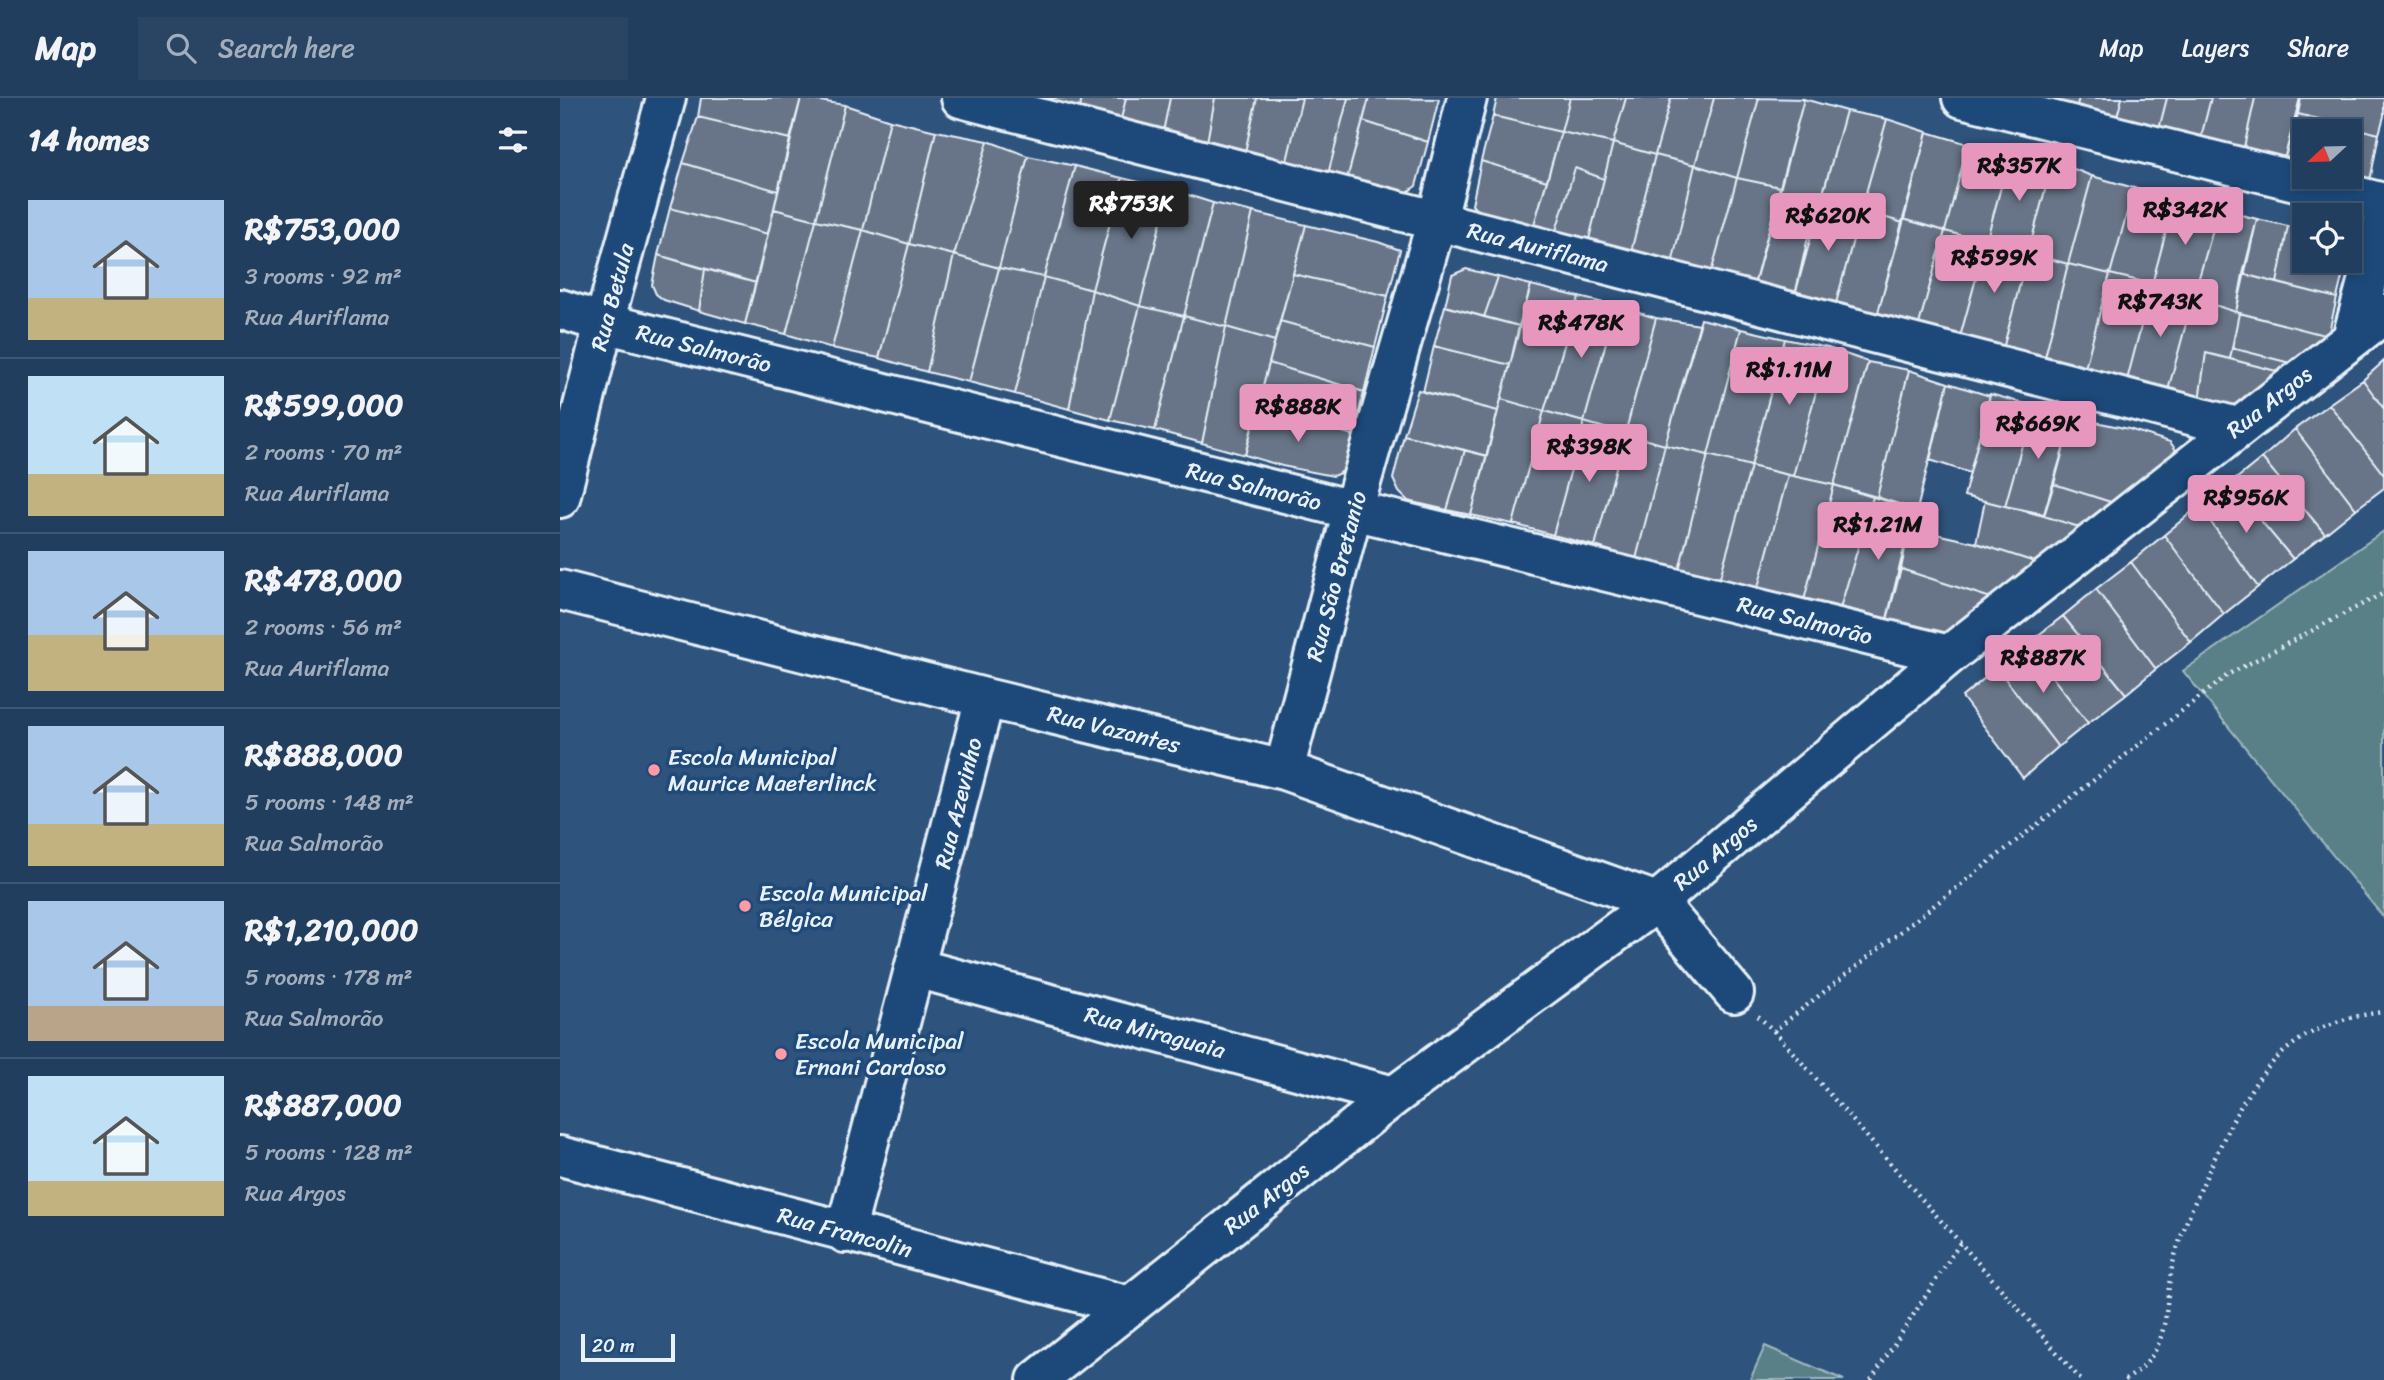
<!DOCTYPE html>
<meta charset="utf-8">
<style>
body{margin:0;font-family:Sriracha,sans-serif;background:#2a4564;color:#f1f3f6;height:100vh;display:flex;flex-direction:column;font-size:26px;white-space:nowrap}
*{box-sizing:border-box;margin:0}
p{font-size:23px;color:#a2aebc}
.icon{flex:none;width:38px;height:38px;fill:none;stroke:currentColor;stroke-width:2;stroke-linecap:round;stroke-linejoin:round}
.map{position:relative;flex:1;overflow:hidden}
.side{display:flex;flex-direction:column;background:#223e5e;width:560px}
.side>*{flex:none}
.needle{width:46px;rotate:248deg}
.tools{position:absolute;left:1732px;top:21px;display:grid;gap:14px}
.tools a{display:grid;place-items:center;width:70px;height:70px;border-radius:0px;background:#223e5e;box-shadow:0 4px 10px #0003,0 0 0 2px #3f5773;font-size:35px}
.scale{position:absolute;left:21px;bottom:18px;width:94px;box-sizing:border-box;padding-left:7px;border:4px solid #e8f1f8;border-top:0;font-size:19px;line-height:24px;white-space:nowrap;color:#e8f1f8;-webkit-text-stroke:5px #1f4a7a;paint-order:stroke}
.price{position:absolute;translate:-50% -60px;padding:0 16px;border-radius:7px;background:#e797bd;color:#111;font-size:23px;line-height:46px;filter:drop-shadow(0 2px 4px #0008)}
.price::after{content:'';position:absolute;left:50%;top:42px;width:21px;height:16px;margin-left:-10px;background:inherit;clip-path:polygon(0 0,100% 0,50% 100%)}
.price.active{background:#222;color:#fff}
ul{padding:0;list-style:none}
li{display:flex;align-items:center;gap:21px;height:175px;padding:0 28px}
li+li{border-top:2px solid #3f5773}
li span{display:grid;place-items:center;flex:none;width:196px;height:140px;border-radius:0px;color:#555}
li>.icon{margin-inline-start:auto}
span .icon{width:84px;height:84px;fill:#fffc;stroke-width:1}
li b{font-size:30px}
h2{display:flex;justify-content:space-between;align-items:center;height:84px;padding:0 28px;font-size:30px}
header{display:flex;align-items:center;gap:42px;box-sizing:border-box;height:98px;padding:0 35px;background:#223e5e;border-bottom:2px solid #3f5773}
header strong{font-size:33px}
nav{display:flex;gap:38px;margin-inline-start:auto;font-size:24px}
.search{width:490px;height:63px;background:#2a4564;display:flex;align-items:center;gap:18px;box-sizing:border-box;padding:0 24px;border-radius:0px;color:#a2aebc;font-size:26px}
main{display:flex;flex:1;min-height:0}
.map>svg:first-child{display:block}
.green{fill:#598086;stroke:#a0b8bf;stroke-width:2}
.building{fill:#687588;stroke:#e8f1f8;stroke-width:2}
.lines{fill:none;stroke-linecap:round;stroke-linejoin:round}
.minor-casing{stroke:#e8f1f8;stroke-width:44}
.path{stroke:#e8f1f8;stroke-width:4.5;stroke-dasharray:2 5;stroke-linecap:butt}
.minor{stroke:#1f4a7a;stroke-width:38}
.poi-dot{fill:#ff9aa2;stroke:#1f4a7a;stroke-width:2.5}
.labels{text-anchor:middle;stroke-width:7;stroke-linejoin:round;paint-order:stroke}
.street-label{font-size:23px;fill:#e8f1f8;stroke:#1f4a7a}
.poi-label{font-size:23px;fill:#e8f1f8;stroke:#1f4a7a;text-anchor:start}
</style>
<header>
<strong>Map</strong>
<div class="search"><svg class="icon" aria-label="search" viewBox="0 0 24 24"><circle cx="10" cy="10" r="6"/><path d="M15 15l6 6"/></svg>Search here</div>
<nav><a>Map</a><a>Layers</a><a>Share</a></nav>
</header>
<main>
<section class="side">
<h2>14 homes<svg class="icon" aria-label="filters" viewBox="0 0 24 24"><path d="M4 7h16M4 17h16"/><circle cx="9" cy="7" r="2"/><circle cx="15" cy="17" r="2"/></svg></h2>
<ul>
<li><span style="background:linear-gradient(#a9c7e8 70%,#c2b280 0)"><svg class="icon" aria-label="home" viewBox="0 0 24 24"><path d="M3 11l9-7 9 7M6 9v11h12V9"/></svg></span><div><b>R$753,000</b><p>3 rooms · 92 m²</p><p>Rua Auriflama</p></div></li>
<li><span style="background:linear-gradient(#bfe0f5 70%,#c2b280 0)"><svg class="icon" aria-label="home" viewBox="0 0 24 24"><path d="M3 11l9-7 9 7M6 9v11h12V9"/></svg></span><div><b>R$599,000</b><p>2 rooms · 70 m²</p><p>Rua Auriflama</p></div></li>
<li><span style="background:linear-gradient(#a9c7e8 60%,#c2b280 0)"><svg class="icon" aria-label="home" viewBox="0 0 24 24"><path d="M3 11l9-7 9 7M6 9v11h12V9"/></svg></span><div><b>R$478,000</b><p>2 rooms · 56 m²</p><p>Rua Auriflama</p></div></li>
<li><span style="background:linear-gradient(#a9c7e8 70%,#c2b280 0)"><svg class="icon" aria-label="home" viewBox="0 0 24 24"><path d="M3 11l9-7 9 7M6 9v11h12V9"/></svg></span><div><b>R$888,000</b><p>5 rooms · 148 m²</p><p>Rua Salmorão</p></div></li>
<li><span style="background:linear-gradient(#a9c7e8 75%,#b9a48a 0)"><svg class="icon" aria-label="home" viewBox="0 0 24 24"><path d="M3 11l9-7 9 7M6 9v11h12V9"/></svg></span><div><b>R$1,210,000</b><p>5 rooms · 178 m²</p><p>Rua Salmorão</p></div></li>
<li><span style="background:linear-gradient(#bfe0f5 75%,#c2b280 0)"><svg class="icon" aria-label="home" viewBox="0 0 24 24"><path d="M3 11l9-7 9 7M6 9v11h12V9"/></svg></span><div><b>R$887,000</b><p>5 rooms · 128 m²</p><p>Rua Argos</p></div></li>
</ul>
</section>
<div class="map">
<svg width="1824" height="1282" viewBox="0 0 1824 1282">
<rect width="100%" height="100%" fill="#2e537d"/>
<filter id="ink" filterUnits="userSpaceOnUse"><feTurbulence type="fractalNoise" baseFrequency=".0143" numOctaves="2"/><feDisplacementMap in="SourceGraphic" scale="14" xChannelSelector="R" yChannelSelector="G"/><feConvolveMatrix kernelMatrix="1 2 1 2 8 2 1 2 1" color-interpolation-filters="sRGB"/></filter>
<g filter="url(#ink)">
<path class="green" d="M1824 433V820L1623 573Z
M1205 1248 1284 1282H1190Z"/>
<path class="building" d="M141 0H241L230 41 138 19Z
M241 0 285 7 256 122 214 111Z
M476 0H522L520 10 475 3Z
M522 0H566L561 21 520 10Z
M566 0H610L603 34 561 21Z
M610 0H655L647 44 603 34Z
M655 0H697L685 54 647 44Z
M697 0H742L726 67 685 54Z
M742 0H788L768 76 726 67Z
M788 0H809L787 81 768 76Z
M809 0 879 1 868 44 803 23Z
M937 0H1010L1001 34 933 18Z
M1010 0H1066L1053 45 1001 34Z
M1066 0H1111L1095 57 1053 45Z
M1111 0H1154L1135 67 1095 57Z
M1154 0H1199L1177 80 1135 67Z
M1199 0 1244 1 1220 89 1177 80Z
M1474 0H1519L1515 14Z
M1519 0H1562L1555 26 1515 14Z
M1562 0H1607L1598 35 1555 26Z
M1607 0H1651L1639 47 1598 35Z
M1651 0H1695L1682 58 1639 47Z
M1695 0H1740L1722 69 1682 58Z
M1741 0H1824V18L1819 36 1738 16Z
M1244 1 1286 13 1254 128 1250 130 1212 122Z
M285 7 330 22 303 132 256 122Z
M1286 13 1327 21 1301 112 1261 102Z
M1738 16 1783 27 1781 33H1745V76L1722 69Z
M933 18 1001 34 987 83 921 63Z
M138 19 230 41 218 93 123 65Z
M1327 21 1367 34 1343 125 1301 112Z
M330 22 376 33 349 146 303 132Z
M803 23 868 44 856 88 846 95 787 81Z
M1783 27 1819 36 1811 78 1807 84 1790 79V33H1781Z
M376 33 428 43 394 157 349 146Z
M1001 34 1053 45 1044 81 1015 70 995 136 973 130Z
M1367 34 1408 46 1385 133 1343 121Z
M428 43 468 58 439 170 394 157Z
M1053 45 1095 57 1070 158 1028 145Z
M1408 46 1450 56 1426 144 1385 133Z
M1450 56 1493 63 1468 155 1426 144Z
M1095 57 1135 67 1112 166 1070 158Z
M468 58 515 68 484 179 439 170Z
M921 63 987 83 973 130 918 114 912 107Z
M1493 63 1532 78 1508 166 1468 155Z
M123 65 218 93 208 136 110 110Z
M1135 67 1177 80 1151 175 1112 166Z
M515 68 562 80 532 192 484 179Z
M1015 70 1044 81 1028 145 995 136Z
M1532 78 1574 90 1550 176 1508 166Z
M562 80 609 91 580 208 532 192Z
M1177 80 1220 89 1194 187 1151 175Z
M1574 90 1615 100 1592 186 1550 176Z
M609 91 653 105 624 218 580 208Z
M1615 100 1659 111 1633 200 1592 186Z
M1261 102 1301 112 1275 209 1235 197Z
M653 105 693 114 666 229 624 218Z
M110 110 208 136 196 185 98 157Z
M214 111 256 122 226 236 185 226Z
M1659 111 1697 121 1676 214 1633 200Z
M1301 112 1343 125 1317 218 1275 209Z
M693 114 746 127 715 243 666 229Z
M1343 121 1385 133 1358 230 1317 218Z
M1697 121 1728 128 1717 185 1683 176Z
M256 122 303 132 272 250 226 236Z
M1212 122 1250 130 1235 197 1194 187Z
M746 127 818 144 840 152 828 198 733 176Z
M1728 128 1745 133V163H1786L1777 200 1717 185Z
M303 132 349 146 319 260 272 250Z
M1385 133 1426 144 1400 239 1358 230Z
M1426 144 1468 155 1443 251 1400 239Z
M349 146 394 157 367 274 319 260Z
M1468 155 1508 166 1484 263 1443 251Z
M98 157 145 171 139 213 104 202 96 196 92 187Z
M394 157 439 170 409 284 367 274Z
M1508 166 1550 176 1524 274 1484 263Z
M439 170 484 179 455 296 409 284Z
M145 171 196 185 185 226 139 213Z
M906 171 938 179 924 219 885 208 892 177Z
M733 176 828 198 815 249 720 223Z
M1550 176 1592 186 1567 282 1524 274Z
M1683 176 1777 200 1768 238 1676 214Z
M484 179 532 192 509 311 455 296Z
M938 179 971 187 959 228 924 219Z
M1592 186 1633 200 1607 296 1567 282Z
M971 187 1019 199 984 313 941 301Z
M532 192 580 208 550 322 509 311Z
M1019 199 1056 208 1024 324 984 313Z
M1633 200 1679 215 1670 261 1646 255 1639 302 1607 296Z
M580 208 624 218 595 332 550 322Z
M885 208 959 228 950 267 874 248Z
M1056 208 1096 220 1065 336 1024 324Z
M1679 215 1768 238 1734 266 1672 250Z
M624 218 666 229 642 345 595 332Z
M1096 220 1140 227 1105 347 1065 336Z
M1141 221 1181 231 1148 357 1105 347Z
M720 223 815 249 804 294 709 265Z
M666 229 715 243 685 357 642 345Z
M1181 231 1225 241 1191 368 1148 357Z
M1225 241 1268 250 1233 378 1191 368Z
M874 248 950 267 938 313 863 294Z
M1268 250 1308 264 1274 387 1233 378Z
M1672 250 1734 266 1724 275 1670 261Z
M1646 255 1724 275 1678 309 1639 302Z
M1824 263V311L1803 282Z
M1308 264 1349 272 1317 399 1274 387Z
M709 265 804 294 793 337 697 309Z
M1349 272 1388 285 1357 412 1317 399Z
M1803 282 1824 311V377L1769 306Z
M1388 285 1430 298 1410 375 1370 362Z
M858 292 938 313 927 358 844 337Z
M1430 296 1473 308 1445 408 1404 398Z
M941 301 984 313 953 426 911 417Z
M1769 306 1824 377V390L1796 411 1735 331Z
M1473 308 1512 321 1484 416 1445 408Z
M697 309 793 337 788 365 782 374 773 378 722 368 685 357Z
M984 313 1024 324 993 437 953 426Z
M1512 319 1569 331 1610 344 1616 352 1609 363 1557 406 1494 386Z
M1024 324 1065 336 1035 448 993 437Z
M1735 331 1796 411 1765 436 1702 360Z
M1065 336 1105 347 1076 461 1035 448Z
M844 337 905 352 887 412 848 403 839 394 833 381Z
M1105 347 1148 357 1119 472 1076 461Z
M905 352 927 358 911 417 887 412Z
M1148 357 1191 368 1159 483 1119 472Z
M1702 360 1765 436 1733 461 1670 386Z
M1191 368 1228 377 1197 493 1159 483Z
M1228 377 1274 387 1243 506 1197 493Z
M1494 386 1557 406 1522 430 1484 418Z
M1670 386 1733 461 1698 489 1639 408Z
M1274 387 1313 399 1279 514 1243 506Z
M1313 399 1357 412 1349 430 1325 529 1279 514Z
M1425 403 1484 418 1522 430 1478 465 1416 445Z
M1639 408 1698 489 1664 516 1604 437Z
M1349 430 1416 445 1478 465 1434 501 1341 471Z
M1604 437 1664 516 1631 544 1571 464Z
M1571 464 1631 544 1596 571 1536 491Z
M1341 471 1434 501 1386 547 1325 529Z
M1536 491 1596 571 1566 596 1503 518Z
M1503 518 1566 596 1528 625 1467 546Z
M1467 546 1528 625 1498 649 1437 570Z
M1437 570 1498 649 1463 680 1402 599Z"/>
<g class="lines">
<defs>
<path id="minor" d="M401 0 1677 329
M1402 0 1824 105
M0 211 44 225 793 412 1389 557
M1792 240 1824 122
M0 400 44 225 106 0
M0 492 425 600 724 672 1097 804 1174 895
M724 672 793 412 877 122 907 0
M356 870 834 998
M0 1058 570 1208
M285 1135 425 600
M477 1282 834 998 1097 804 1389 557 1824 216"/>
</defs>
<use href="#minor" class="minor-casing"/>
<path class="path" d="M1198 918 1214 933 1669 576 1824 495
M1214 933 1521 1282
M1311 1282 1400 1145
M1565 1282C1614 1253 1602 1212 1613 1165 1622 1130 1637 1099 1652 1066 1690 981 1724 925 1824 914"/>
<use href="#minor" class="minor"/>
</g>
</g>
<g class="poi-dot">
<circle cx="94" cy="672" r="7"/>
<circle cx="185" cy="808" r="7"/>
<circle cx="221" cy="956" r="7"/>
</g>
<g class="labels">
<g class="street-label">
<text transform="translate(978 149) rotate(14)" y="8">Rua Auriflama</text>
<text transform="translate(52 199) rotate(-75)" y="8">Rua Betula</text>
<text transform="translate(144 250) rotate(14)" y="8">Rua Salmorão</text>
<text transform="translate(1709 304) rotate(-38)" y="8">Rua Argos</text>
<text transform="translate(694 388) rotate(14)" y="8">Rua Salmorão</text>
<text transform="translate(776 478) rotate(-75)" y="8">Rua São Bretanio</text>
<text transform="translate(1245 522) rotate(14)" y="8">Rua Salmorão</text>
<text transform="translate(554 631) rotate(14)" y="8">Rua Vazantes</text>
<text transform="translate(398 705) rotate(-76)" y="8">Rua Azevinho</text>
<text transform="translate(1155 755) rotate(-40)" y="8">Rua Argos</text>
<text transform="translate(595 934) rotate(15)" y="8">Rua Miraguaia</text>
<text transform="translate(706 1100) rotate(-38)" y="8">Rua Argos</text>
<text transform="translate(285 1134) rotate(15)" y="8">Rua Francolin</text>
</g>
<g class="poi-label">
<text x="108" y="667">Escola Municipal<tspan x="108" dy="26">Maurice Maeterlinck</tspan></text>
<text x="199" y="803">Escola Municipal<tspan x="199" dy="26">Bélgica</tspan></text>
<text x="235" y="951">Escola Municipal<tspan x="235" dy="26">Ernani Cardoso</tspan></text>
</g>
</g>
</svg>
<div class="tools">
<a><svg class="needle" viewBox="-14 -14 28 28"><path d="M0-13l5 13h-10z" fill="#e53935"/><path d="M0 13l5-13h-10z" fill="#a2aebc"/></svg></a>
<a><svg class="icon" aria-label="locate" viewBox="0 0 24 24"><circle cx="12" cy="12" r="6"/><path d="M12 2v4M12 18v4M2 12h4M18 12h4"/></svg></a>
</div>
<div class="scale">20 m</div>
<b class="price" style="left:1459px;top:105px">R$357K</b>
<b class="price active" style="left:571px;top:143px">R$753K</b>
<b class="price" style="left:1625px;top:149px">R$342K</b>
<b class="price" style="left:1268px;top:155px">R$620K</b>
<b class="price" style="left:1434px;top:197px">R$599K</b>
<b class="price" style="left:1600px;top:241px">R$743K</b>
<b class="price" style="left:1021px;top:262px">R$478K</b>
<b class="price" style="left:1229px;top:309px">R$1.11M</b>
<b class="price" style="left:738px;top:346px">R$888K</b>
<b class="price" style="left:1478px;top:363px">R$669K</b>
<b class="price" style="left:1029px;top:386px">R$398K</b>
<b class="price" style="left:1686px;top:437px">R$956K</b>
<b class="price" style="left:1318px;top:464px">R$1.21M</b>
<b class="price" style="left:1483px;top:597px">R$887K</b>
</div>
</main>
